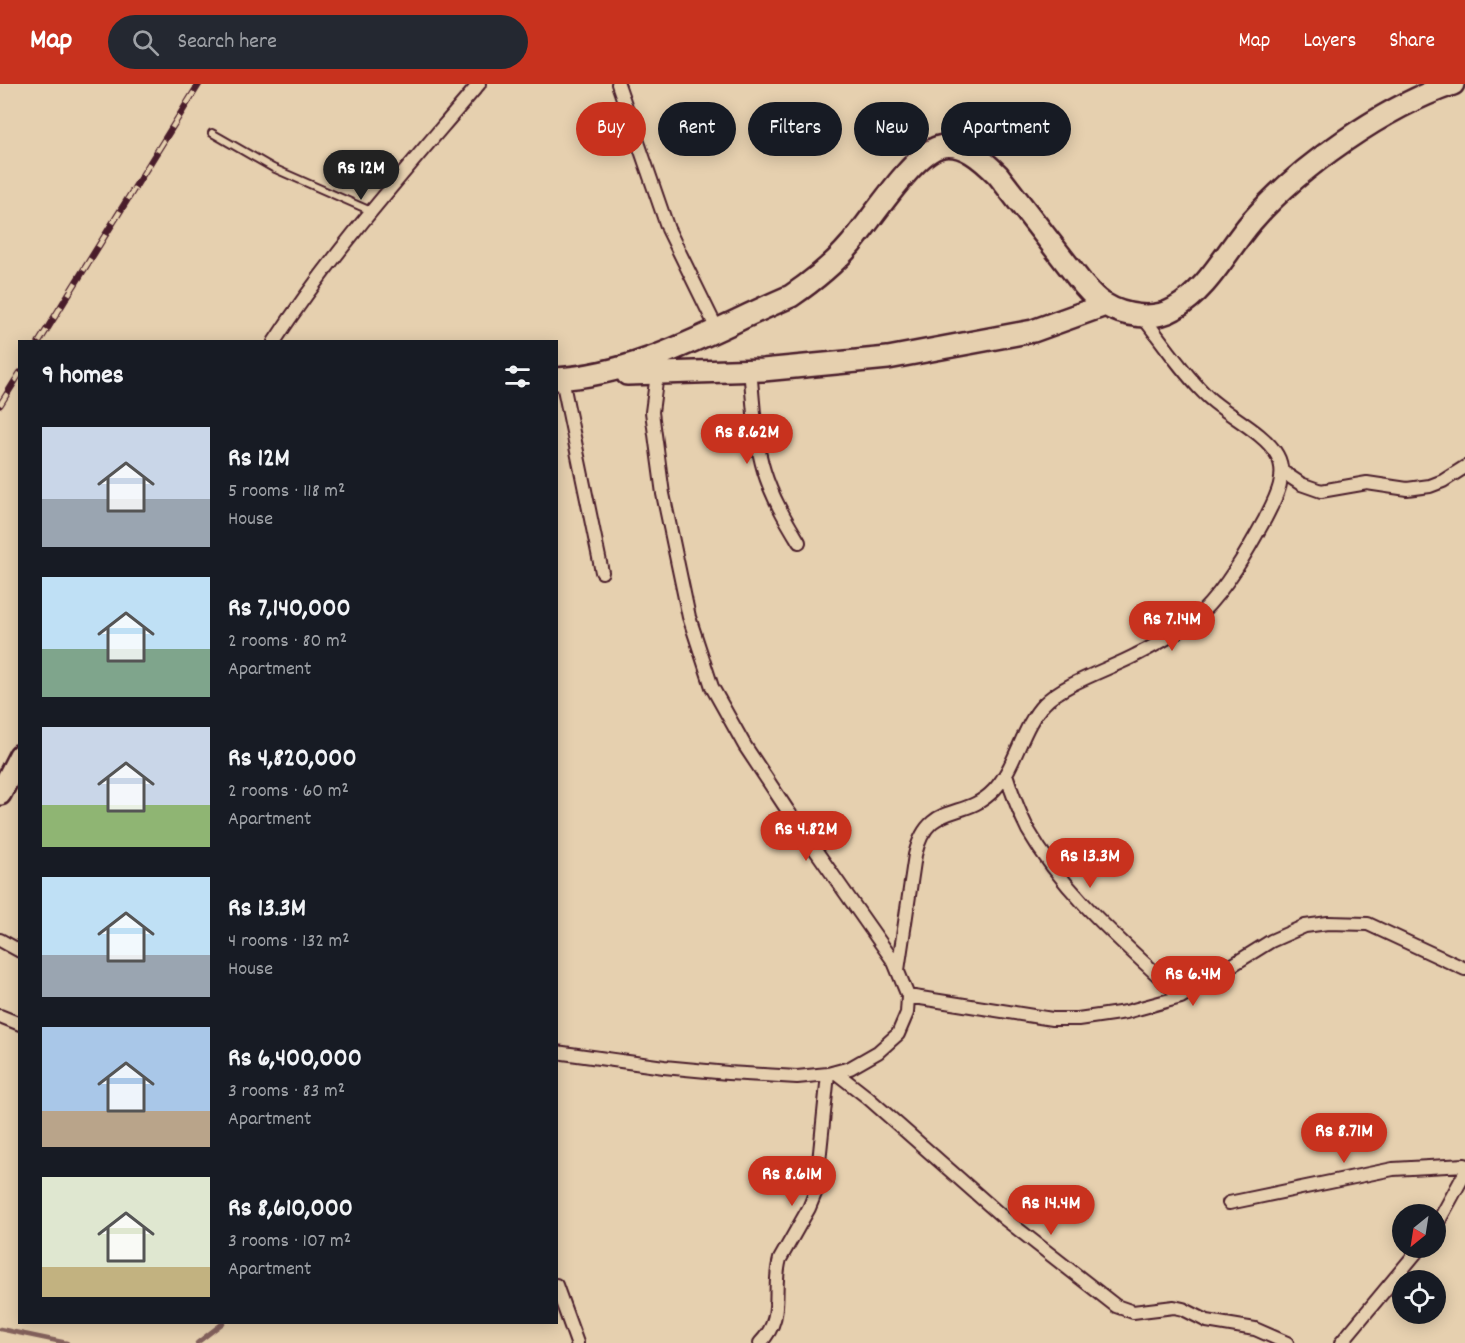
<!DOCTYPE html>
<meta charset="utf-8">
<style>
body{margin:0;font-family:Dekko,sans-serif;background:#242831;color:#f1f3f6;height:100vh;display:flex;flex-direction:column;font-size:22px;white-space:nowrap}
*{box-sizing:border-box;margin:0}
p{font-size:20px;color:#9ea1a6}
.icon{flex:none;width:33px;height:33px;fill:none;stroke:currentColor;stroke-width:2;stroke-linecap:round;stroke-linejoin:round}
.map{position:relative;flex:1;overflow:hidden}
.details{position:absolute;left:18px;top:256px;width:540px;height:984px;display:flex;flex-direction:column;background:#171b24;border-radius:0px;box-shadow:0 3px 15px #0003}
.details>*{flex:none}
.top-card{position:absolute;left:576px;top:18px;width:570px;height:54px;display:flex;gap:12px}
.needle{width:39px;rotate:210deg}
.fabs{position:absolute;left:1392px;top:1120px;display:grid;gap:12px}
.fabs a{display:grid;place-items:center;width:54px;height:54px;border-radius:50%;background:#171b24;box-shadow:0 3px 15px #0003;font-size:30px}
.price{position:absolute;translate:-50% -51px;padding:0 14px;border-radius:21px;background:#c8321e;color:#fff;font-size:20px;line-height:39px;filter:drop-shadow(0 2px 3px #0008)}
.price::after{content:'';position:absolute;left:50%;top:36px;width:18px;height:14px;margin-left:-9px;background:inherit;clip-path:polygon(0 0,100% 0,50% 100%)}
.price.selected{background:#222;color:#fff}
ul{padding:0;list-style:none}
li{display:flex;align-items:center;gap:18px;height:150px;padding:0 24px}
li span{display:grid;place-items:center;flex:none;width:168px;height:120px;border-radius:0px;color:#555}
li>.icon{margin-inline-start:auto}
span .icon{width:72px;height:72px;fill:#fffc;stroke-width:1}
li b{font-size:26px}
h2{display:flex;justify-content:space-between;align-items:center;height:72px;padding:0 24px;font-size:26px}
.chip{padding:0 21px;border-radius:27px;background:#171b24;box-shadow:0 3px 15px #0003;font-size:21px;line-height:54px}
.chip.selected{background:#c8321e;color:#fff}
header{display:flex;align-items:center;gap:36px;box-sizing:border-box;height:84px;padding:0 30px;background:#c8321e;color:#fff}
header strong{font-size:28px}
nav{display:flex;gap:33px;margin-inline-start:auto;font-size:21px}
.search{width:420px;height:54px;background:#242831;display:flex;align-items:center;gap:15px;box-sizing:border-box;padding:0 21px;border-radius:33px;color:#9ea1a6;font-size:22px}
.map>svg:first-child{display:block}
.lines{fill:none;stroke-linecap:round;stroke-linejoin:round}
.stream{stroke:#85625d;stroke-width:4.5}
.service-casing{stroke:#4a1f2b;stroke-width:10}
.minor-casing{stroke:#4a1f2b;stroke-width:16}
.trunk-casing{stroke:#4a1f2b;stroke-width:26}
.service{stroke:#e6d0af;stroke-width:6}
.minor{stroke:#e6d0af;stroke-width:12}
.trunk{stroke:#e6d0af;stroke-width:21}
.rail-casing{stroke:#4a1f2b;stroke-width:7}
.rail{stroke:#e6d0af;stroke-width:4.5;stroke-dasharray:14;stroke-linecap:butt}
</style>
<header>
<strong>Map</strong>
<div class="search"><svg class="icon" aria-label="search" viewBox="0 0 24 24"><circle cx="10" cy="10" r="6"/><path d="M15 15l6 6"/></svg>Search here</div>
<nav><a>Map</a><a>Layers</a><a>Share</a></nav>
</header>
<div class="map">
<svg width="1465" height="1259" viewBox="0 0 1465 1259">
<rect width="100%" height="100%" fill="#e6d0af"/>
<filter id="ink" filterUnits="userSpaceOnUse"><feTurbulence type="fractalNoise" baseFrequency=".0167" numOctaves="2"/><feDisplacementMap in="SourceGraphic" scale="12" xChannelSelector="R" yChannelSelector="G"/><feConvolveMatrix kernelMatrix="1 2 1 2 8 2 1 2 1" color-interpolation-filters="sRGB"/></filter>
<g filter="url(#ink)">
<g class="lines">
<path class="stream" d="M0 1245 67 1259
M197 1259 223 1239"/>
<defs>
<path id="service" d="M212 49 273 84 371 127"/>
<path id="minor" d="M618 0 668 145 717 245
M274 258C334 166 408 84 479 0
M750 287C754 320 754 355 764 387 772 413 785 435 799 458
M562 295 602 488
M1283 388 1301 400 1321 407 1367 399 1407 405 1430 402 1443 397 1465 383
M1006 690C1012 709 1019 728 1028 746 1066 812 1126 861 1181 913
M0 856 20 867
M898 886 915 771C928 715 964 738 994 706 1016 683 1022 642 1044 620 1064 599 1110 585 1136 571 1158 560 1183 546 1201 529 1227 503 1247 468 1265 435 1274 417 1289 392 1277 371 1265 349 1227 331 1208 313 1185 292 1162 257 1142 232
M908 912 1052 935H1078L1126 928 1181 913 1271 857 1305 842 1328 839 1368 840 1465 885
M0 932 20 940
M556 968 664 983 728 989 797 993 828 990 850 984 878 968 898 950 907 929 908 912 894 878 788 727 745 662 712 603 689 533 663 410 652 328 657 290
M835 988 867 1013 1005 1135 1116 1222 1133 1228 1174 1223 1183 1225 1207 1237 1255 1245 1287 1259
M1229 1119 1393 1085 1465 1081
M1436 1142 1465 1089
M556 1201 577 1259
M760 1259C786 1233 771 1206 780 1175L809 1124 816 1107 828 990
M1341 1259 1420 1164"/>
<path id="trunk" d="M627 290 763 286 888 274 1033 247 1105 221
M556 295C642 290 715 244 791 212 813 197 833 181 850 161 870 138 912 71 939 63 962 56 983 76 998 91L1081 198C1088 206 1095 215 1104 220 1123 232 1154 237 1174 225 1208 206 1227 166 1252 137 1299 83 1384 23 1453 0
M0 710 20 671"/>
</defs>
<use href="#service" class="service-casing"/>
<use href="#minor" class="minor-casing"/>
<use href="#trunk" class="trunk-casing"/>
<use href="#service" class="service"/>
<use href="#minor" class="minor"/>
<use href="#trunk" class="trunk"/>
<defs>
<path id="rail" d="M39 258 199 0
M0 321 20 289"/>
</defs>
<use href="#rail" class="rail-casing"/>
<use href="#rail" class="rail"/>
</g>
</g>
</svg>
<div class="fabs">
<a><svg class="needle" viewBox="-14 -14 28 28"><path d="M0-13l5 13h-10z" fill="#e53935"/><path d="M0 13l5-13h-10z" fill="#9ea1a6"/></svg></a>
<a><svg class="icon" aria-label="locate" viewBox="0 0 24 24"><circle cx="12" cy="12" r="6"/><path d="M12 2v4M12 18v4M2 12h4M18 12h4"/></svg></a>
</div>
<b class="price selected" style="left:361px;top:117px">Rs 12M</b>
<b class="price" style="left:747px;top:381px">Rs 8.62M</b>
<b class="price" style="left:1172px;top:568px">Rs 7.14M</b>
<b class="price" style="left:806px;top:778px">Rs 4.82M</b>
<b class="price" style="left:1090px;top:805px">Rs 13.3M</b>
<b class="price" style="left:1193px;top:923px">Rs 6.4M</b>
<b class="price" style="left:1344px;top:1080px">Rs 8.71M</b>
<b class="price" style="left:792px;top:1123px">Rs 8.61M</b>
<b class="price" style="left:1051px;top:1152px">Rs 14.4M</b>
<div class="top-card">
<a class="chip selected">Buy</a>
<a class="chip">Rent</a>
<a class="chip">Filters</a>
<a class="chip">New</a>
<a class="chip">Apartment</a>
</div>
<section class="details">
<h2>9 homes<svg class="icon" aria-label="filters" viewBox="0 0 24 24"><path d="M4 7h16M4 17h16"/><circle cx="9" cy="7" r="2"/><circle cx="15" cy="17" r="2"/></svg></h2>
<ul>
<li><span style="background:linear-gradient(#c9d6e8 60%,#9aa5b1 0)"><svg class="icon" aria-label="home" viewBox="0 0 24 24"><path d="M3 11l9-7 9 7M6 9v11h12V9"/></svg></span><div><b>Rs 12M</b><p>5 rooms · 118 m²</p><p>House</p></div></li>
<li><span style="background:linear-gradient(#bfe0f5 60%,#7fa58c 0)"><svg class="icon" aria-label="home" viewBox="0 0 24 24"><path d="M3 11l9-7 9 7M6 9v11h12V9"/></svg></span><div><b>Rs 7,140,000</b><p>2 rooms · 80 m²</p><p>Apartment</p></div></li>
<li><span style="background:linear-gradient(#c9d6e8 65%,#8fb573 0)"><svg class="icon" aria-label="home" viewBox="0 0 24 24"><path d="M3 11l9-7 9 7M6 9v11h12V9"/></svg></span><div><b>Rs 4,820,000</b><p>2 rooms · 60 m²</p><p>Apartment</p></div></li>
<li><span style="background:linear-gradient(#bfe0f5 65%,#9aa5b1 0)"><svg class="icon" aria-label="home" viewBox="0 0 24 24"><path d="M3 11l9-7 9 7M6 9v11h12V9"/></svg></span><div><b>Rs 13.3M</b><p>4 rooms · 132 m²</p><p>House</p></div></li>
<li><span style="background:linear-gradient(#a9c7e8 70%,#b9a48a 0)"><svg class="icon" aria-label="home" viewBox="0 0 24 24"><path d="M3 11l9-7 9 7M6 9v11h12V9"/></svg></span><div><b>Rs 6,400,000</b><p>3 rooms · 83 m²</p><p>Apartment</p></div></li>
<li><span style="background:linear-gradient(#dfe7d0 75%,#c2b280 0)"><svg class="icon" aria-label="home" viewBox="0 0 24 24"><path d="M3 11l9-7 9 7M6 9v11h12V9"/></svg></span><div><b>Rs 8,610,000</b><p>3 rooms · 107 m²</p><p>Apartment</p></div></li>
</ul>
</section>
</div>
